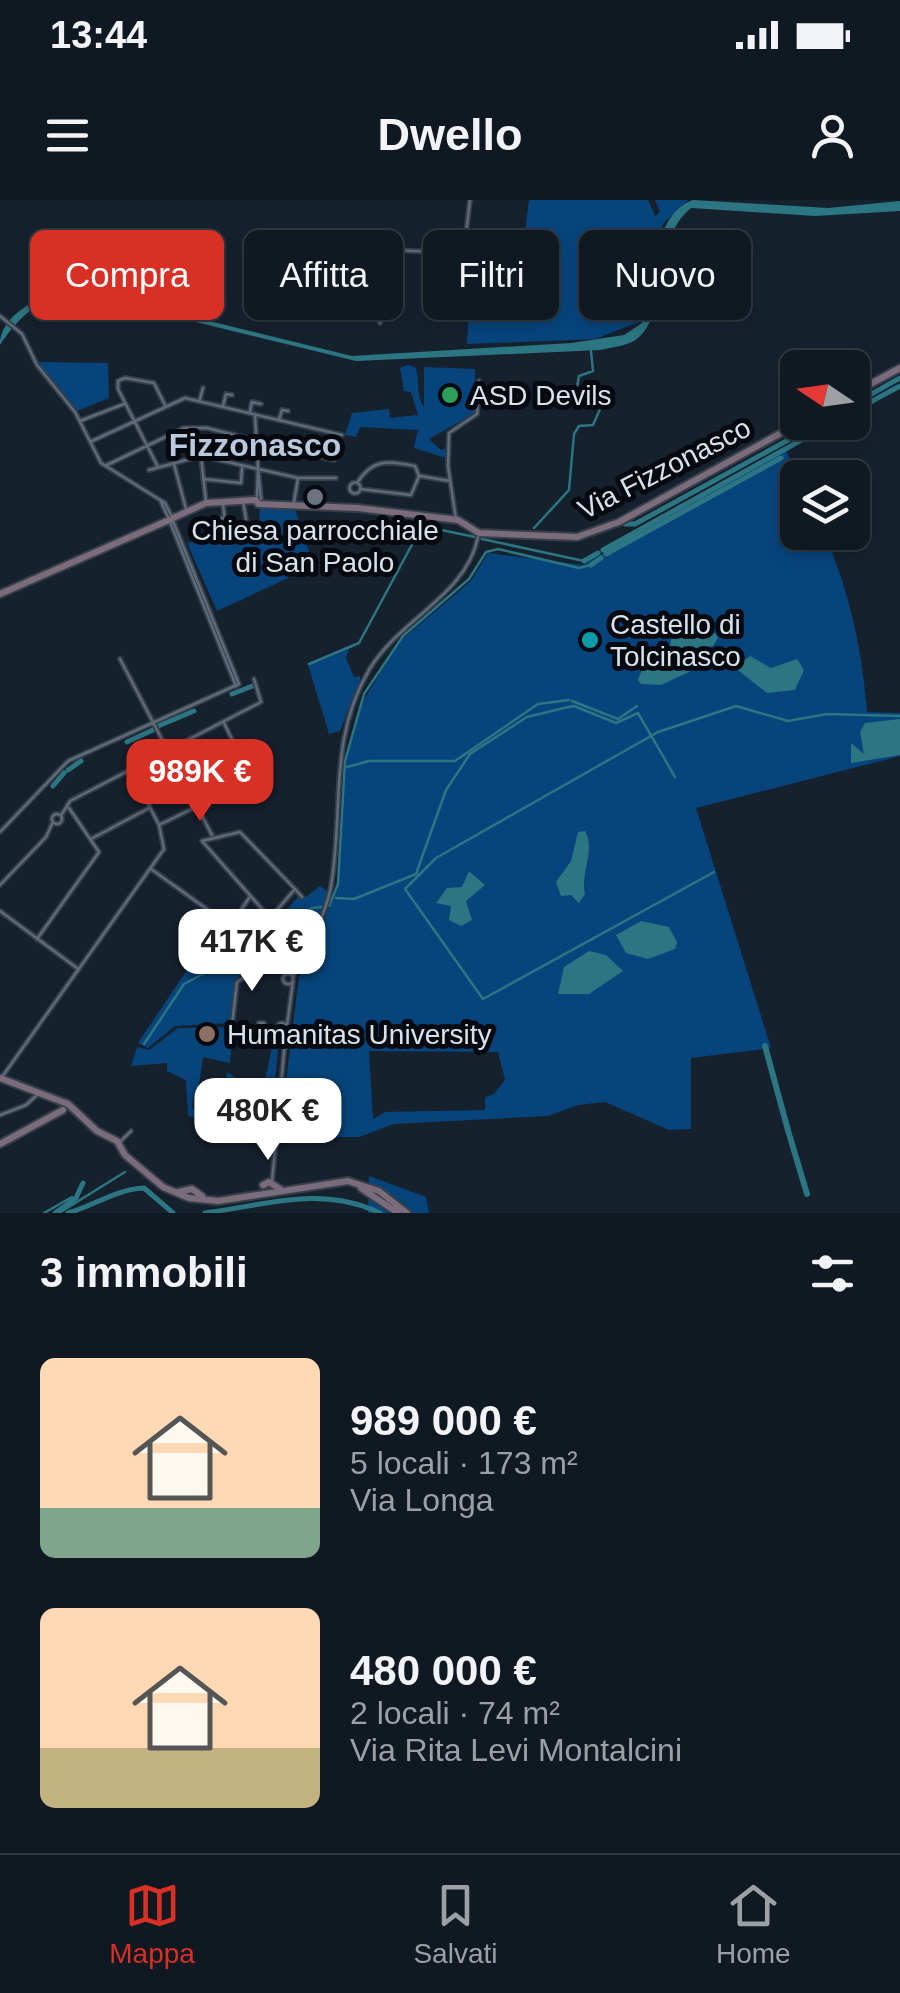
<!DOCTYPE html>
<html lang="it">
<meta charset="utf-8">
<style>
body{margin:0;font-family:Arial,sans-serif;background:#19222a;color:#f1f3f6;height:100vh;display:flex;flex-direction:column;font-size:38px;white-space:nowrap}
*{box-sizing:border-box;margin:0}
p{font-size:32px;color:#9ca0a5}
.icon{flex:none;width:55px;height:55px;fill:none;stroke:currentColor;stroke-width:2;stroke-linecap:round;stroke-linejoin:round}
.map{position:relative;height:1013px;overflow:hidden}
.sheet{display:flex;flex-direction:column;background:#101922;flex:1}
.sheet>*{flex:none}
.top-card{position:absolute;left:30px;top:30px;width:840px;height:90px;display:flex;gap:20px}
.needle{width:65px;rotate:283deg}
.buttons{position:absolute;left:780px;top:150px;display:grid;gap:20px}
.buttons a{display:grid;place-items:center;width:90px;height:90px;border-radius:15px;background:#101922;box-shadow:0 5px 15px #0003,0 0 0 2px #303840;font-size:50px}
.price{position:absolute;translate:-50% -85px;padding:0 22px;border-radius:20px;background:#fff;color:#222;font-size:32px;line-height:65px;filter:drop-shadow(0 2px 5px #0008)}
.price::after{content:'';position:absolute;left:50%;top:60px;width:30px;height:22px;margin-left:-15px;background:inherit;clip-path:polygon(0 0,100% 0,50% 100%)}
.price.active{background:#d93025;color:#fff}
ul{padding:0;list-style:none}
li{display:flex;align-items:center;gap:30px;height:250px;padding:0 40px}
li span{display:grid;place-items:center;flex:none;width:280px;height:200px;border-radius:15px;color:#555}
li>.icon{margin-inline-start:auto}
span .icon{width:120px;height:120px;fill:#fffc;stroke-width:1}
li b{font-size:42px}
h2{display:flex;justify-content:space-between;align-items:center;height:120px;padding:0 40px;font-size:42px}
.tag{padding:0 35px;border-radius:15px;background:#101922;box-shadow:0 5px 15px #0003,0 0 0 2px #303840;font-size:35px;line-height:90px}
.tag.active{background:#d93025;color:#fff}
.status{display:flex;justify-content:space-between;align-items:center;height:70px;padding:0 50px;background:#101922;direction:ltr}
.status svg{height:28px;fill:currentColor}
header{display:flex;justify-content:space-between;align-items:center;height:130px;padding:0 40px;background:#101922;font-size:45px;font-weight:600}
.menu{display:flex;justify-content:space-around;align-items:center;height:140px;border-top:2px solid #303840;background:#101922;font-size:28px;color:#9ca0a5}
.menu a{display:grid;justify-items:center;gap:5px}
.menu .active{color:#d93025}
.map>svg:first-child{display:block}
.green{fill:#07447c;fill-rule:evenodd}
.water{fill:#2c7582}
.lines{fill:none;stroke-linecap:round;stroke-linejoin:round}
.stream{stroke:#2c7582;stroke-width:2.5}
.canal{stroke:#2c7582;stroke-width:5}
.river{stroke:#2c7582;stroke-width:6}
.street-casing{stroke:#363e49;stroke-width:6}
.secondary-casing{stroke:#363e49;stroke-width:10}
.street{stroke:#5d6a7a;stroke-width:2.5}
.secondary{stroke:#7a6c7b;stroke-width:6}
.leisure-dot{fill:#2e9e5b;stroke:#060a10;stroke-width:4}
.worship-dot{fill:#6b7280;stroke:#060a10;stroke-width:4}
.culture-dot{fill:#0f9aa8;stroke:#060a10;stroke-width:4}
.education-dot{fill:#8d6e63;stroke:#060a10;stroke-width:4}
.labels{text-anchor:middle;stroke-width:10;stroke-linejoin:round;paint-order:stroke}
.poi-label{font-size:28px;fill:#d9e1ea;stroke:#060a10;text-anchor:start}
.street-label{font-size:28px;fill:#d9e1ea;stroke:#060a10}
.quarter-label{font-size:32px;font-weight:bold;fill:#bac9db;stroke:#060a10}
</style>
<div class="status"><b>13:44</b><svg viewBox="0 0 49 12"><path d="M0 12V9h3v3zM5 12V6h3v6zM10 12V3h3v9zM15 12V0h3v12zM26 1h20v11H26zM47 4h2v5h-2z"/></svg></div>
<header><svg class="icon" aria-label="menu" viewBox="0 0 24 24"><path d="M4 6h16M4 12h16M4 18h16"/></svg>Dwello<svg class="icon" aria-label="person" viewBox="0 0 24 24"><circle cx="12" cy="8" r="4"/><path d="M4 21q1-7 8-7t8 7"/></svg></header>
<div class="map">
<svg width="900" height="1013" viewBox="0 0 900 1013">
<rect width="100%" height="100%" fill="#16212e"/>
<path class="green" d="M529 0H648L655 16 660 12 655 0H688L663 24 639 122 595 139 467 144 469 111 517 100Z
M187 49 217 77 227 103 219 108 176 83 161 91 130 80 74 77Z
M38 162 108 163 109 198 77 211Z
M407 165 415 167C421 181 415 193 424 207V167L475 169V213L429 239 441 250 447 248 446 258 414 248 418 230 360 227 356 237 345 235 352 213 389 209 390 218 418 215 411 192 404 191 400 168Z
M785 248 798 277V332L824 333C849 390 862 448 867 512L900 513V556L696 608 771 848 691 858V929L669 930 605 902 578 905 548 916 394 924 359 937H279L299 777 336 691 347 552 360 506 399 442 471 381 488 353 583 365ZM369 851 498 852 505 880 494 894 485 897V910L385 912 373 919Z
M260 306 295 309 314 366 217 411 187 343 259 324Z
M349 449 346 458 354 477 360 476V480L340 531 329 534 308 465Z
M320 686 328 692 316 726 290 771 263 758 233 725 240 714 255 729 267 720H277L298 697H306Z
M246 743 255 762 236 781 230 823 175 826 148 848 138 843 193 761 200 766Z
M256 827 265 838 263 846 232 843 230 863 203 857 199 885 225 887 227 872 239 880 255 881 256 887 263 889 273 843 265 833 270 829 278 850 272 910 262 909 261 922 229 920 228 913H246L248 883 230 882 225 919 201 917V895H194L192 908 198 910 197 918 188 916 186 880 167 871V863L131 866 137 847 149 850 178 828Z
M369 976 426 997 429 1013H368Z"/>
<path class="water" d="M693 0 828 8 900 1V11L815 16 691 8C651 40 668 114 638 138 629 146 612 147 600 150L356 161 77 93C40 97 20 115 0 145 0 111 50 91 79 89L352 156 571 143 624 135 642 123C650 88 653 13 693 0Z
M682 431 715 433 718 438 713 446 700 448 689 472 661 485 641 484 638 480 644 464 668 455 672 435Z
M750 456 771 468 797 459 804 470 795 490 767 493 734 467Z
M900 519V555L851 563V543L864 554 860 532 865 523Z
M585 631C596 648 580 674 585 694L579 703 571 695 561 696 556 682 571 661 578 632Z
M469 671 485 685 466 701 472 720 461 726 449 720 451 706 436 703 447 688 462 687Z
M641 721 669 727 677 742 675 749 648 759 626 753 616 735Z
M589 751 606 755 623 771 589 794H558L564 767Z"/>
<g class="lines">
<path class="stream" d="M534 328 569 290 574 234 579 226 593 225 601 207 589 209 577 187 579 176 593 171 591 151
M482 339 584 361
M309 464 359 443 422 326 475 337
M572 501 618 519 637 506
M347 567 369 561H455L538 504 569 500
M714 672 483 799 405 689 436 658 658 532 736 506 788 521 827 514 900 516
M336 698 354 699 416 674 446 590 470 554 527 517 564 508 574 506 616 523 638 513 675 577
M329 706 338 684 345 561 364 494 403 436 469 379 486 352 498 349 579 368 591 365
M256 745 312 708 324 707
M144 844 184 784 250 749
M44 1013 72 997
M59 1013 125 972"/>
<path class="canal" d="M852 205 900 178
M852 212 900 186
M625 324H635L821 222
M603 350 834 222
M606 354 781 258
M584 361 598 353
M591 365 601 358
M232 494 255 485
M158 526 194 511
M127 542 155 529
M68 570 81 561
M53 586 64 573
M55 1013 76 998 83 983
M68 1013C93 1006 117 989 144 988L173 1013
M205 1013C266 1005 321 985 380 1013"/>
<path class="river" d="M765 846 789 934
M790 937 807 994"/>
<defs>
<path id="street" d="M467 41 524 47
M340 48 463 53
M368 51 380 123
M457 111 470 0
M0 116 22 134 37 165 75 212 101 263 165 303 171 315
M200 199 203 188
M223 206 226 194 232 195
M250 211 252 202 261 204
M255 216 258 268
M279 220 282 210 288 211
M80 221 124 204
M92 241 185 198 342 235
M201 256 206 302
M174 264 186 309
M107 265 184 228H207L334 260
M158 267 118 189V181L125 178 154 183 165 205
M149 270 201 256 298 278 294 302
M420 276 450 281
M300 278H336
M203 279 241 283 242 268
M349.5 288a5.5 5.5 0 1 1 11 0a5.5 5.5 0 1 1-11 0Z
M357 283C373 258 388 261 415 266L419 276
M360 289 411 295 419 276
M257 296 258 269 261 299
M243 301 246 319
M161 302 168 317
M223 305 226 328
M456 319 448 266 449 233 477 214 479 181
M210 320 223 318
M170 322 236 486
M120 459 212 635
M224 523 245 566
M139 585 175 566
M52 619a5 5 0 1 1 10 0a5 5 0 1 1-10 0Z
M62 614 70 601 261 502 254 479
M161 624 198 606
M0 632 68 561 239 484 173 321
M91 639 149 608
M151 669 243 735 262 760 287 774
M0 685 46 637 52 624
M295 689 270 718 202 641 240 632 295 689 302 697
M0 711 77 768
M231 725 249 698
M37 739 99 652 69 608
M283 779a5 5 0 1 1 10 0a5 5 0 1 1-10 0Z
M293 778C305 747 325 720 331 686 344 611 328 539 369 470 399 419 466 396 478 337
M277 828a5 5 0 1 1 10 0a5 5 0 1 1-10 0Z
M259 823H264V828H259Z
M232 825 237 782 266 763
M287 826 293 781
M2 877 164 649 159 625 131 570
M200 896 201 920 275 922
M0 915 26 905 38 894
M119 943 131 931
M272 982 286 831"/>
<path id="secondary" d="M852 194 900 168
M173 318 206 303 256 300 258 304 358 308 458 320 479 333 577 337 619 322 801 222
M0 394 169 320
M0 878 68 904
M68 904 97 931 117 941 125 955 163 987 189 998 218 1001 348 981 379 991 407 1013
M0 944 63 910
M263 985 269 982 280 989
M361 988 398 1013
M178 992 192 989 202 996"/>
</defs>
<use href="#street" class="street-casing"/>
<use href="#secondary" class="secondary-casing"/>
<use href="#street" class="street"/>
<use href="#secondary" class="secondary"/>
</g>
<circle class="leisure-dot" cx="450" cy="195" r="10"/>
<circle class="worship-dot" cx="315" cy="297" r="10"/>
<circle class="culture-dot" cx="590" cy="440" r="10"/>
<circle class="education-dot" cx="207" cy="834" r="10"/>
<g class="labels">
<g class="poi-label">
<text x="470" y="205">ASD Devils</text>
<text x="315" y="340" text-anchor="middle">Chiesa parrocchiale<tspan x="315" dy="32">di San Paolo</tspan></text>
<text x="610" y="434">Castello di<tspan x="610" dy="32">Tolcinasco</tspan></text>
<text x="227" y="844">Humanitas University</text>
</g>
<g class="street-label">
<text transform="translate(664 268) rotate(-27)" y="10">Via Fizzonasco</text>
</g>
<g class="quarter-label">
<text x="255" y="256">Fizzonasco</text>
</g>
</g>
</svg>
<div class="buttons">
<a><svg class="needle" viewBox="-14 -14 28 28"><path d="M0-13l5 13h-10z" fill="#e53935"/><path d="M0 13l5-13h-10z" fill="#9ca0a5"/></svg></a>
<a><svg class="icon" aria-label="layers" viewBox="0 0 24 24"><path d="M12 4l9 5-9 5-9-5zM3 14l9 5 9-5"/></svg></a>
</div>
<b class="price active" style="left:200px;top:624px">989K €</b>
<b class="price" style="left:252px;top:794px">417K €</b>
<b class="price" style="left:268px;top:963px">480K €</b>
<div class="top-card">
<a class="tag active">Compra</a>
<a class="tag">Affitta</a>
<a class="tag">Filtri</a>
<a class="tag">Nuovo</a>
</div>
</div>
<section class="sheet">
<h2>3 immobili<svg class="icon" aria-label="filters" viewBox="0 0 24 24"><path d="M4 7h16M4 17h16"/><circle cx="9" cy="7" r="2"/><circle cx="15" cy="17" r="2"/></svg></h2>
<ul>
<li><span style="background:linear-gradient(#ffd9b3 75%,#7fa58c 0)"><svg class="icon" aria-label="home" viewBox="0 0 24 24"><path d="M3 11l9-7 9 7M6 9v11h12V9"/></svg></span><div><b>989 000 €</b><p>5 locali · 173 m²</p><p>Via Longa</p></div></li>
<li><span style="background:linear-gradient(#ffd9b3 70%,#c2b280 0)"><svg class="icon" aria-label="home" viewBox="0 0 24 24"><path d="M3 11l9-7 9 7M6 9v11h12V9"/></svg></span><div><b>480 000 €</b><p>2 locali · 74 m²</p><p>Via Rita Levi Montalcini</p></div></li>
</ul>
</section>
<nav class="menu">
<a class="active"><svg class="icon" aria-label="map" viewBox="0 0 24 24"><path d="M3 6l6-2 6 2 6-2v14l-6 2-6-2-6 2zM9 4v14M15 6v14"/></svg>Mappa</a>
<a><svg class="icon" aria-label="saved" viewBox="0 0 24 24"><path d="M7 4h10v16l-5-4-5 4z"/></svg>Salvati</a>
<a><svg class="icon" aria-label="home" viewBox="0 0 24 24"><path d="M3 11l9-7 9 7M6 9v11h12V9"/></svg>Home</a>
</nav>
